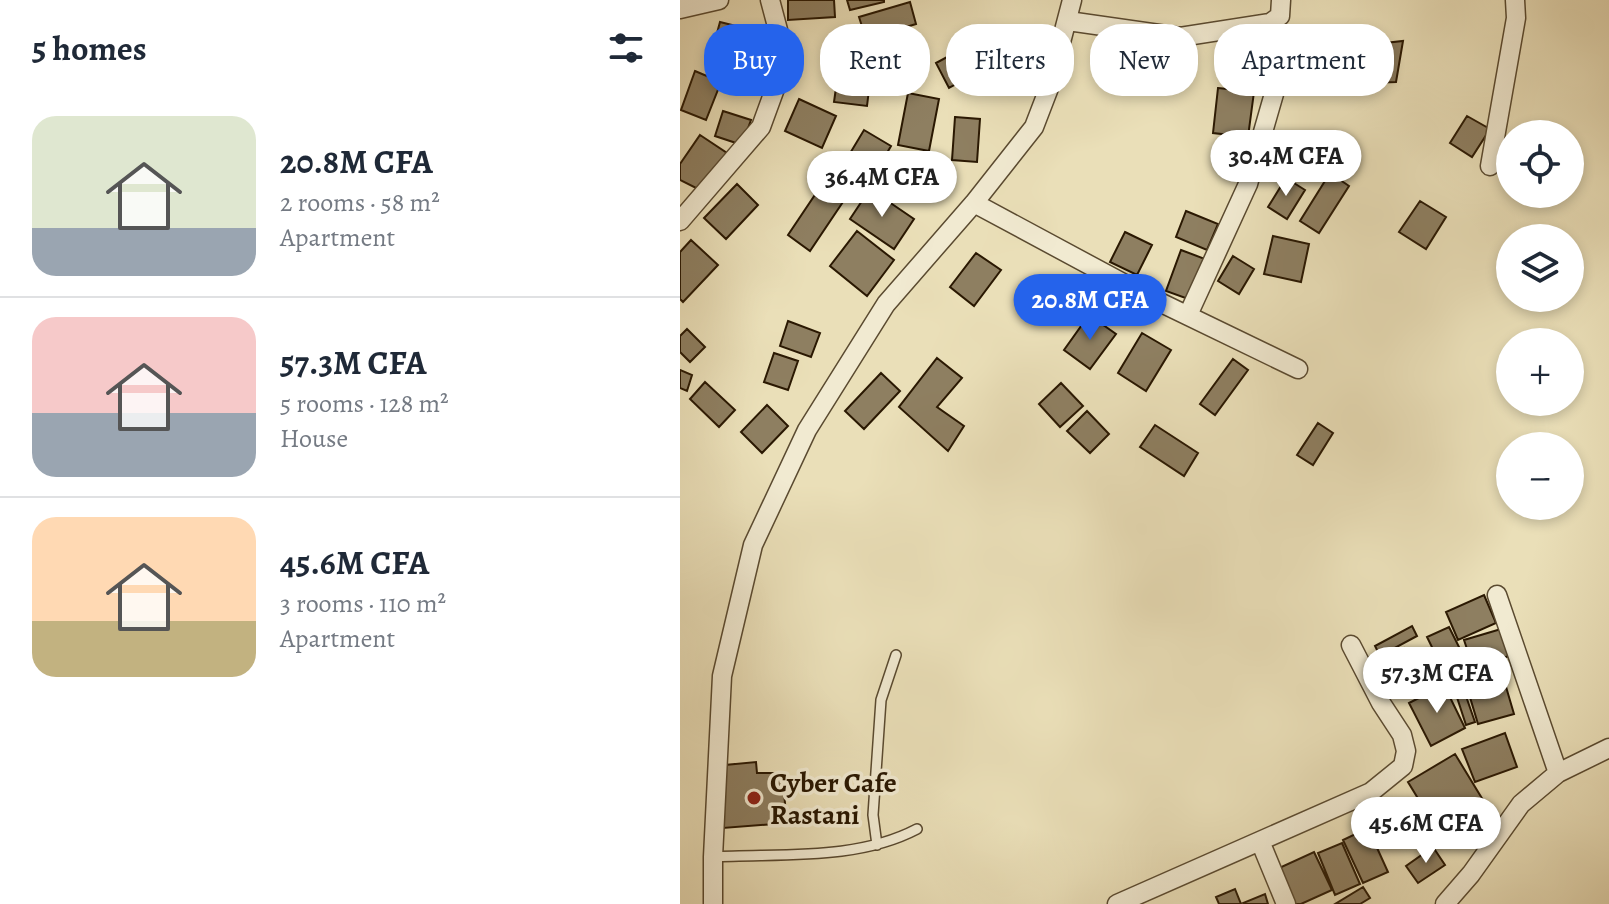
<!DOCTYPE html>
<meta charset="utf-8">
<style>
body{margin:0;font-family:Alegreya,serif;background:#f6f6f7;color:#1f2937;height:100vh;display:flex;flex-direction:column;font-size:30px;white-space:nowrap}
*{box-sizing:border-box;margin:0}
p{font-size:26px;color:#747a83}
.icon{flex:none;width:44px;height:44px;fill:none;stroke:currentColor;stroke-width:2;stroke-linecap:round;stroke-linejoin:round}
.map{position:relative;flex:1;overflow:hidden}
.side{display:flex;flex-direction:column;background:#fff;width:680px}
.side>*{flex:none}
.hud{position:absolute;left:24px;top:24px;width:760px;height:72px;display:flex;gap:16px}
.controls{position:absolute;left:816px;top:120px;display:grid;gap:16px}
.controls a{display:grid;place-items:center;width:88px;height:88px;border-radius:50%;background:#fff;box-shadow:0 4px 12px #0003;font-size:40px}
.price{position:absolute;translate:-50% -68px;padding:0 18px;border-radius:28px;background:#fff;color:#222;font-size:26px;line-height:52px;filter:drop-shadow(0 2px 4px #0008)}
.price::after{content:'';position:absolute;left:50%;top:48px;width:24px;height:18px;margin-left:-12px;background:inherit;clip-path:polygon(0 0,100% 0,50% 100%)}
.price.current{background:#2563eb;color:#fff}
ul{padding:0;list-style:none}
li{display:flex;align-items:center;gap:24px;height:200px;padding:0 32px}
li+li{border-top:2px solid #e0e1e3}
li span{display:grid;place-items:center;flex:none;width:224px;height:160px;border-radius:24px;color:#555}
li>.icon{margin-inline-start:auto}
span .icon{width:96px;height:96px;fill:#fffc;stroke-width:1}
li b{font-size:34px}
h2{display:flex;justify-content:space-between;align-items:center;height:96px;padding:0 32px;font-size:34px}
.tag{padding:0 28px;border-radius:32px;background:#fff;box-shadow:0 4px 12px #0003;font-size:28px;line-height:72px}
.tag.current{background:#2563eb;color:#fff}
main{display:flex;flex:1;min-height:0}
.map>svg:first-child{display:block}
.building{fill:#8e7f61;stroke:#2a1802;stroke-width:2}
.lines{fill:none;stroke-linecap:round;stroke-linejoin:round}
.lane-casing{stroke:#5a4a30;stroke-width:12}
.street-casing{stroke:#5a4a30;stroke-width:21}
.lane{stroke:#f1ead1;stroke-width:9}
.street{stroke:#f1ead1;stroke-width:18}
.poi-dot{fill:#8f2418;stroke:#f1ead1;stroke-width:3}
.labels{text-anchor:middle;stroke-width:7;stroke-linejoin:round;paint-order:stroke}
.poi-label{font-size:28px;font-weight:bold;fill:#2a1802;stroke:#f1ead1;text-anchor:start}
</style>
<main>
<section class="side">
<h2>5 homes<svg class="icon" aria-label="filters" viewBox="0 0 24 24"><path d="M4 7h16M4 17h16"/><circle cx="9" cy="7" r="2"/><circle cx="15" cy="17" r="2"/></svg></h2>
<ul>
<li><span style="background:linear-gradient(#dfe7d0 70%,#9aa5b1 0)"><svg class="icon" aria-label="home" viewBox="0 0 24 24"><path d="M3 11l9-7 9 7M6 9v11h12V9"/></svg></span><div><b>20.8M CFA</b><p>2 rooms · 58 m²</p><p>Apartment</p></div></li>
<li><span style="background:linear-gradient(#f6c9c9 60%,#9aa5b1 0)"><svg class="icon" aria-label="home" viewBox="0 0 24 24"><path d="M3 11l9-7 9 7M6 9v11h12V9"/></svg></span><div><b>57.3M CFA</b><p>5 rooms · 128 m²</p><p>House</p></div></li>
<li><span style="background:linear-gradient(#ffd9b3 65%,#c2b280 0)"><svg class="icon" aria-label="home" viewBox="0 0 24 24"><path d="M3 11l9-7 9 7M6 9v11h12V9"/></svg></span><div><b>45.6M CFA</b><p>3 rooms · 110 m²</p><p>Apartment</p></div></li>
</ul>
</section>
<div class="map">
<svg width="929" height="904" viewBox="0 0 929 904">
<rect width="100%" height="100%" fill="#eadfb8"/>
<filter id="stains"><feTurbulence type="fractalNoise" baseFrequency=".0025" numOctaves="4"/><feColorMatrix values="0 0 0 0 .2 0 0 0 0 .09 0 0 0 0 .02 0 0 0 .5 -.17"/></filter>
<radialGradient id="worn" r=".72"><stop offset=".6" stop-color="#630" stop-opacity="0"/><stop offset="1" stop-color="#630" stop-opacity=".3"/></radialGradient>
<path class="building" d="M108 0H154L155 17 108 20Z
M167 0H204V2L170 10Z
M230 2 236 24 186 39 179 17Z
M40 22 56 26 43 74 27 70Z
M306 36 320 60 269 88 256 63Z
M57 40 83 47 73 87 47 80Z
M723 41 716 82 690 83 696 44Z
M677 53 675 81 643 83 646 54Z
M160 60 192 65 187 106 154 102Z
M15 71 41 82 26 120 1 110Z
M538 88 574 92 568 137 533 133Z
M228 93 259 99 249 151 218 145Z
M119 99 156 116 142 148 105 131Z
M43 111 71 120 62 145 35 136Z
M787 116 810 129 792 157 770 143Z
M275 117 300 119 297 162 272 160Z
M184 130 211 146 190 182 163 165Z
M20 135 50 155 20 190 0 180V164Z
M155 165 177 181 130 251 108 235Z
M650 173 669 186 639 233 620 221Z
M606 178 625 190 607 219 588 207Z
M57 184 78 205 46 239 24 218Z
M190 189 234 219 214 249 170 219Z
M740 201 766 217 746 249 719 232Z
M506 211 538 224 527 250 496 237Z
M177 231 214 260 187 296 150 266Z
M445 232 472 245 457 275 430 262Z
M593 236 629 244 621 282 584 274Z
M11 240 38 265 3 302 0 299V252Z
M501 250 525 259 511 300 486 291Z
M296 253 321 270 294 306 270 287Z
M553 256 574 269 559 294 538 281Z
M409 315 436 334 410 369 384 350Z
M108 321 140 333 131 357 100 346Z
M7 329 25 347 10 362 0 352V336Z
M462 333 491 350 466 391 438 373Z
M94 353 118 361 108 390 84 382Z
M257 358 282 378 257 407 284 426 268 451 219 407Z
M553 359 568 370 535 415 520 404Z
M0 370 12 375 7 391 0 388Z
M201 373 220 391 184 429 165 411Z
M25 382 55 410 39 427 10 399Z
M381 383 403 406 380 427 359 404Z
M87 405 108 426 82 453 61 432Z
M407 411 429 434 410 453 387 431Z
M638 423 653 433 633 465 617 455Z
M475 425 518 453 504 476 460 447Z
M804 595 816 623 778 640 766 612Z
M732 626 737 636 700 656 695 646Z
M769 627 789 667 767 678 747 637Z
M821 629 829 656 793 667 784 640Z
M724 648 742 679 708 699 690 668Z
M819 663 834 714 798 724 783 674Z
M780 679 795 722 786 725 772 682Z
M764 685 785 728 751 746 729 703Z
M825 733 837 767 795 782 782 749Z
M775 754 806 805 759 833 728 782Z
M76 762 77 773H102L107 823 43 828 45 765Z
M688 828 708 872 683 883 663 840Z
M662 843 680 884 655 895 638 853Z
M753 847 765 865 738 883 726 866Z
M634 852 652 890 621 904H614L597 869Z
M683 887 690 898 680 904H655Z
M555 889 561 904H539L536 897Z
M585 894 588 904H564L563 903Z"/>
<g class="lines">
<defs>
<path id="lane" d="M197 845 193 815 201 700 216 655
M33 857C100 853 176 861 237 829"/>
<path id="street" d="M0 9 39 0
M388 21 500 37 590 23 600 16 601 0
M810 166 836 18 835 0
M294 203 467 296 618 369
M0 221 81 127 96 86 98 30 90 0
M508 315 568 184 600 73 590 23
M817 595 878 773
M580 841 606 904
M33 904V857L42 676 73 545 127 430 206 304 294 203 354 127 369 88 392 0
M437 904 691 792 723 766 726 751 722 735 701 703 671 645
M765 904 791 874 841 804 878 773 929 748"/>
</defs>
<use href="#lane" class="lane-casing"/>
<use href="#street" class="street-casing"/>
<use href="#lane" class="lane"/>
<use href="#street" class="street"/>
</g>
<circle class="poi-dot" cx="74" cy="798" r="8"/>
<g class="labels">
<g class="poi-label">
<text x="90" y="792">Cyber Cafe<tspan x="90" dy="32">Rastani</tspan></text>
</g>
</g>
<rect width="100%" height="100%" filter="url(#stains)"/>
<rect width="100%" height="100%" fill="url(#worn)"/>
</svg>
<div class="controls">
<a><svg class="icon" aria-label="locate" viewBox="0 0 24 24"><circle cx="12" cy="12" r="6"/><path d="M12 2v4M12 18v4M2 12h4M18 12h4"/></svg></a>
<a><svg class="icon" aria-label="layers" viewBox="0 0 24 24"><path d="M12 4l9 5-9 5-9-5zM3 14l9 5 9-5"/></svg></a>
<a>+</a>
<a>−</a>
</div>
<b class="price" style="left:606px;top:198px">30.4M CFA</b>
<b class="price" style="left:202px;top:219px">36.4M CFA</b>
<b class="price current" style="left:410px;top:342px">20.8M CFA</b>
<b class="price" style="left:757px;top:715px">57.3M CFA</b>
<b class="price" style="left:746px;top:865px">45.6M CFA</b>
<div class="hud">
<a class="tag current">Buy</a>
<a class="tag">Rent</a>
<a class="tag">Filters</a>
<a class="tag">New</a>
<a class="tag">Apartment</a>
</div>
</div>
</main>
